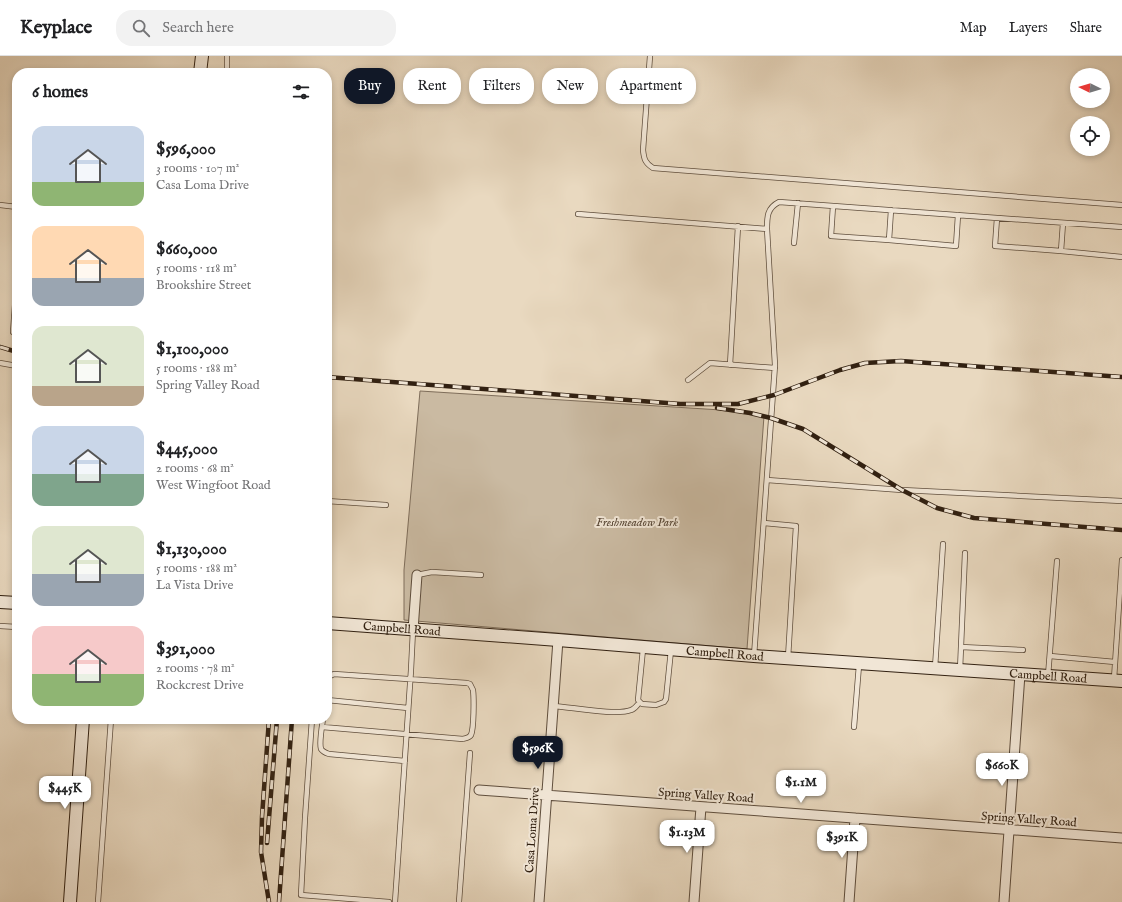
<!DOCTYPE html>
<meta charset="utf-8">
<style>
body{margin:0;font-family:"IM FELL English",serif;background:#f2f2f2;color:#202124;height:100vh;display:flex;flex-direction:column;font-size:15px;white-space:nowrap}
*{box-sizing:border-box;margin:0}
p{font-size:13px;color:#757577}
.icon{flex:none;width:22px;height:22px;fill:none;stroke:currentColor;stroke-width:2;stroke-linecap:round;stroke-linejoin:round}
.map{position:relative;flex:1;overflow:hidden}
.panel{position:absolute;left:12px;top:12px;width:320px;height:656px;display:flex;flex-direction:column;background:#fff;border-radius:16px;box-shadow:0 2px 6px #0003}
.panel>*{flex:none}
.top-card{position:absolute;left:344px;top:12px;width:380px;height:36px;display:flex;gap:8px}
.needle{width:26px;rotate:275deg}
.tools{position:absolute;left:1070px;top:12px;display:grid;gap:8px}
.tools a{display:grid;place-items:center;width:40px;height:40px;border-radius:50%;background:#fff;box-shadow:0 2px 6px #0003;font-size:20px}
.price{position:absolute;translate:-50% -34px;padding:0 9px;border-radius:8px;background:#fff;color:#222;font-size:13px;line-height:26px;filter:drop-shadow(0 1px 2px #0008)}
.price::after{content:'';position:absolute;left:50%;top:24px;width:12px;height:9px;margin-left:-6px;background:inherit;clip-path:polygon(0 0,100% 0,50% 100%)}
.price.selected{background:#111827;color:#fff}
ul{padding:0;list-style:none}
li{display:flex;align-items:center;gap:12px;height:100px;padding:0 20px}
li span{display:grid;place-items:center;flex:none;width:112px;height:80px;border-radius:12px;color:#555}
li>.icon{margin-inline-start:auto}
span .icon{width:48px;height:48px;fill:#fffc;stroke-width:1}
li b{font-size:17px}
h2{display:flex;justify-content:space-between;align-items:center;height:48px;padding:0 20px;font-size:17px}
.pill{padding:0 14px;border-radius:16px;background:#fff;box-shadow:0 2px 6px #0003;font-size:14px;line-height:36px}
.pill.selected{background:#111827;color:#fff}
header{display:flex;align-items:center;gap:24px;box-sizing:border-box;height:56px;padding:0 20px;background:#fff;border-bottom:1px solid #e0e0e0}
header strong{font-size:19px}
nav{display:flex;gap:22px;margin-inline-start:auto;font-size:14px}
.search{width:280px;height:36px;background:#f2f2f2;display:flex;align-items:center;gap:10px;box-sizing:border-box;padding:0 14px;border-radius:16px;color:#757577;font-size:15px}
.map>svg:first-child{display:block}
.green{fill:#cabaa2;stroke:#7e6d5a}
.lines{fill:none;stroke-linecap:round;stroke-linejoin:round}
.lane-casing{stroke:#5f4e3d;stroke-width:6}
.street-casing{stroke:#5f4e3d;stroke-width:11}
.secondary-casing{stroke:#312011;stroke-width:14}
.lane{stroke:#f1e6d6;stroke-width:4.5}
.street{stroke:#f1e6d6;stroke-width:9}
.secondary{stroke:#f1e6d6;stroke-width:12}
.rail-casing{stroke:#312011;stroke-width:4.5}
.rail{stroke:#f1e6d6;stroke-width:3;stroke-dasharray:9;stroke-linecap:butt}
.labels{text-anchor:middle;stroke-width:4;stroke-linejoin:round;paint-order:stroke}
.park-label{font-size:12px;font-style:italic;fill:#574635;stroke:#f1e6d6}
.street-label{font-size:12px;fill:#312011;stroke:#f1e6d6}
</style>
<header>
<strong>Keyplace</strong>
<div class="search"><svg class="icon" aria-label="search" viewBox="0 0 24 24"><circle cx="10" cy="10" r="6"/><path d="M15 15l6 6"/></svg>Search here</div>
<nav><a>Map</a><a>Layers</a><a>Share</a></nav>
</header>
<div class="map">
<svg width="1122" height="846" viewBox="0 0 1122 846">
<rect width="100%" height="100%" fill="#e9d9c0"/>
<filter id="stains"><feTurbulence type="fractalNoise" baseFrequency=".005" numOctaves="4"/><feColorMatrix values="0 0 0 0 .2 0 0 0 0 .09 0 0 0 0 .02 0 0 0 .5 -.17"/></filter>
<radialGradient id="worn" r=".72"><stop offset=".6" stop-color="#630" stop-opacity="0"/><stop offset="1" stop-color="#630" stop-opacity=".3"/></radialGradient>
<path class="green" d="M420 335 737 355 764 360 747 593 404 564V514Z"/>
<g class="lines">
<defs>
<path id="lane" d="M650 0 643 94C644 103 645 107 653 112L1122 149
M227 17V0
M0 149 17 151
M833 150 831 180 889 184
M891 154 889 184 956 190 958 159
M578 158 767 173
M997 162 995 190 1061 195
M1063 167 1061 195 1122 201
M794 187 798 147
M13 276 17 222
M0 307 17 310
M730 309 738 170
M688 324 710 307 775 312
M767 424 902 434 1122 445
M327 445 386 449
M764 467 796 470 788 602
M417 519 432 516 481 519
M0 570 17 571
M961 591 1023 594
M643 593 638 644 642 648 656 649 664 646 666 643 671 594
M754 600 775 309 767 173C767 161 767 152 779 146L1122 171
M1050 600 1115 606
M935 612 943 488
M960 614 965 497
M1048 620 1057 505
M1114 623 1122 504
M327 644 408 652
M553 650C571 651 616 660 631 654 635 653 637 649 640 646
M312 663 305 762 301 839 389 846
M323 663C322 670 319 687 321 693 323 696 326 697 329 698L405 705
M322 671 463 683C466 682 469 682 471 679 474 672 474 642 473 634L470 628 467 627 334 618 330 620 327 624
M854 671 859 609
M98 846 111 663
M395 846 411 614 413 574
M459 846 470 697"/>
<path id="street" d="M413 574 417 519
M479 734 1122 782
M539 846 558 584
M694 846 701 751
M849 846 855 762
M1004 846 1020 618"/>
<g id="secondary">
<path d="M200 17 202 0"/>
<path d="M0 546 17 547"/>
<path id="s1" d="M327 567 558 584 754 600 1122 625"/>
<path d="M70 846 83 663"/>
</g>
</defs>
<use href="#lane" class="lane-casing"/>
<use href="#street" class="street-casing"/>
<use href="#secondary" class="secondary-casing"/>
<use href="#lane" class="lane"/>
<use href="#street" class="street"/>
<use href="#secondary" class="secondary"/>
<defs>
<path id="rail" d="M0 291 17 296
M327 321 680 348H738L774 339 840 314 865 307 901 305 1122 321
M717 352 750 357 771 362 803 373 902 434 937 452 974 462 1122 474
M269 663 262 761 261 796 269 846
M267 787 277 663
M279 846 292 663"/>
</defs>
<use href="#rail" class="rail-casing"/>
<use href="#rail" class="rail"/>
</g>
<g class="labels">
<g class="park-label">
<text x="637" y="470">Freshmeadow Park</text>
</g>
<g class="street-label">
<text dy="4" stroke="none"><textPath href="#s1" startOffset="75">Campbell Road</textPath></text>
<text dy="4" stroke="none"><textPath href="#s1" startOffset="399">Campbell Road</textPath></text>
<text dy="4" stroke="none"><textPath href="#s1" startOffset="723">Campbell Road</textPath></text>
<text transform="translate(706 739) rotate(4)" y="4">Spring Valley Road</text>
<text transform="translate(1029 763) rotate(4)" y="4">Spring Valley Road</text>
<text transform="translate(532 774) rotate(-86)" y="4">Casa Loma Drive</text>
</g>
</g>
<rect width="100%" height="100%" filter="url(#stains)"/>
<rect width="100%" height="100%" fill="url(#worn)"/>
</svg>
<div class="tools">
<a><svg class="needle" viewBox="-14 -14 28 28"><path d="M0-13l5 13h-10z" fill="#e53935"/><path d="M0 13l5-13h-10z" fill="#757577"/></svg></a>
<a><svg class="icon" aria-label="locate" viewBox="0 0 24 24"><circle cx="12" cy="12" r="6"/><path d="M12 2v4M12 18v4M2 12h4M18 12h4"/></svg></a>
</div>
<b class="price selected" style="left:538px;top:714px">$596K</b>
<b class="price" style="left:1002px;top:731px">$660K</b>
<b class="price" style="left:801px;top:748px">$1.1M</b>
<b class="price" style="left:65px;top:754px">$445K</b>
<b class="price" style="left:687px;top:798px">$1.13M</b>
<b class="price" style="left:842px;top:803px">$391K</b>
<div class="top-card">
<a class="pill selected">Buy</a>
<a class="pill">Rent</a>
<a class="pill">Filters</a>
<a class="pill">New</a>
<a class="pill">Apartment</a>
</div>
<section class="panel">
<h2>6 homes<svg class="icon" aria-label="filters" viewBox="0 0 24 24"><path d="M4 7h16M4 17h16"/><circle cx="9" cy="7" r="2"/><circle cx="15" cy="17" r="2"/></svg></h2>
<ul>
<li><span style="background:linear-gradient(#c9d6e8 70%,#8fb573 0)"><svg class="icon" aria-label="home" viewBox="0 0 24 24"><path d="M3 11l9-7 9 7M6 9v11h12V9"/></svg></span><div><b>$596,000</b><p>3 rooms · 107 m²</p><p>Casa Loma Drive</p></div></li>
<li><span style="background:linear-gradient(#ffd9b3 65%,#9aa5b1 0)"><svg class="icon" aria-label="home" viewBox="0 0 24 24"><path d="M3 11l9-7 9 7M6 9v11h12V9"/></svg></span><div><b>$660,000</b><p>5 rooms · 118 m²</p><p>Brookshire Street</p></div></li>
<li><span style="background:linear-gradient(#dfe7d0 75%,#b9a48a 0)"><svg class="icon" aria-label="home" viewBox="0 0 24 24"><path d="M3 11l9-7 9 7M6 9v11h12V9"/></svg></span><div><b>$1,100,000</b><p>5 rooms · 188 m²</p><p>Spring Valley Road</p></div></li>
<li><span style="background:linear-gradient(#c9d6e8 60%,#7fa58c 0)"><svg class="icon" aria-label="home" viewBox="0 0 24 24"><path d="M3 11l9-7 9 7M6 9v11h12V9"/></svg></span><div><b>$445,000</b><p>2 rooms · 68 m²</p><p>West Wingfoot Road</p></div></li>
<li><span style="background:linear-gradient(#dfe7d0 60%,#9aa5b1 0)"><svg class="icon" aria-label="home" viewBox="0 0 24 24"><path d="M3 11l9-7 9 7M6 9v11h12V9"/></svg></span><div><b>$1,130,000</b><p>5 rooms · 188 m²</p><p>La Vista Drive</p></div></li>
<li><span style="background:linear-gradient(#f6c9c9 60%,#8fb573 0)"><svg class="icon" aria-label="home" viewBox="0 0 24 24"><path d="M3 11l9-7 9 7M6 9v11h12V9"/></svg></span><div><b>$391,000</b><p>2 rooms · 78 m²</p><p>Rockcrest Drive</p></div></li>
</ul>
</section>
</div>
